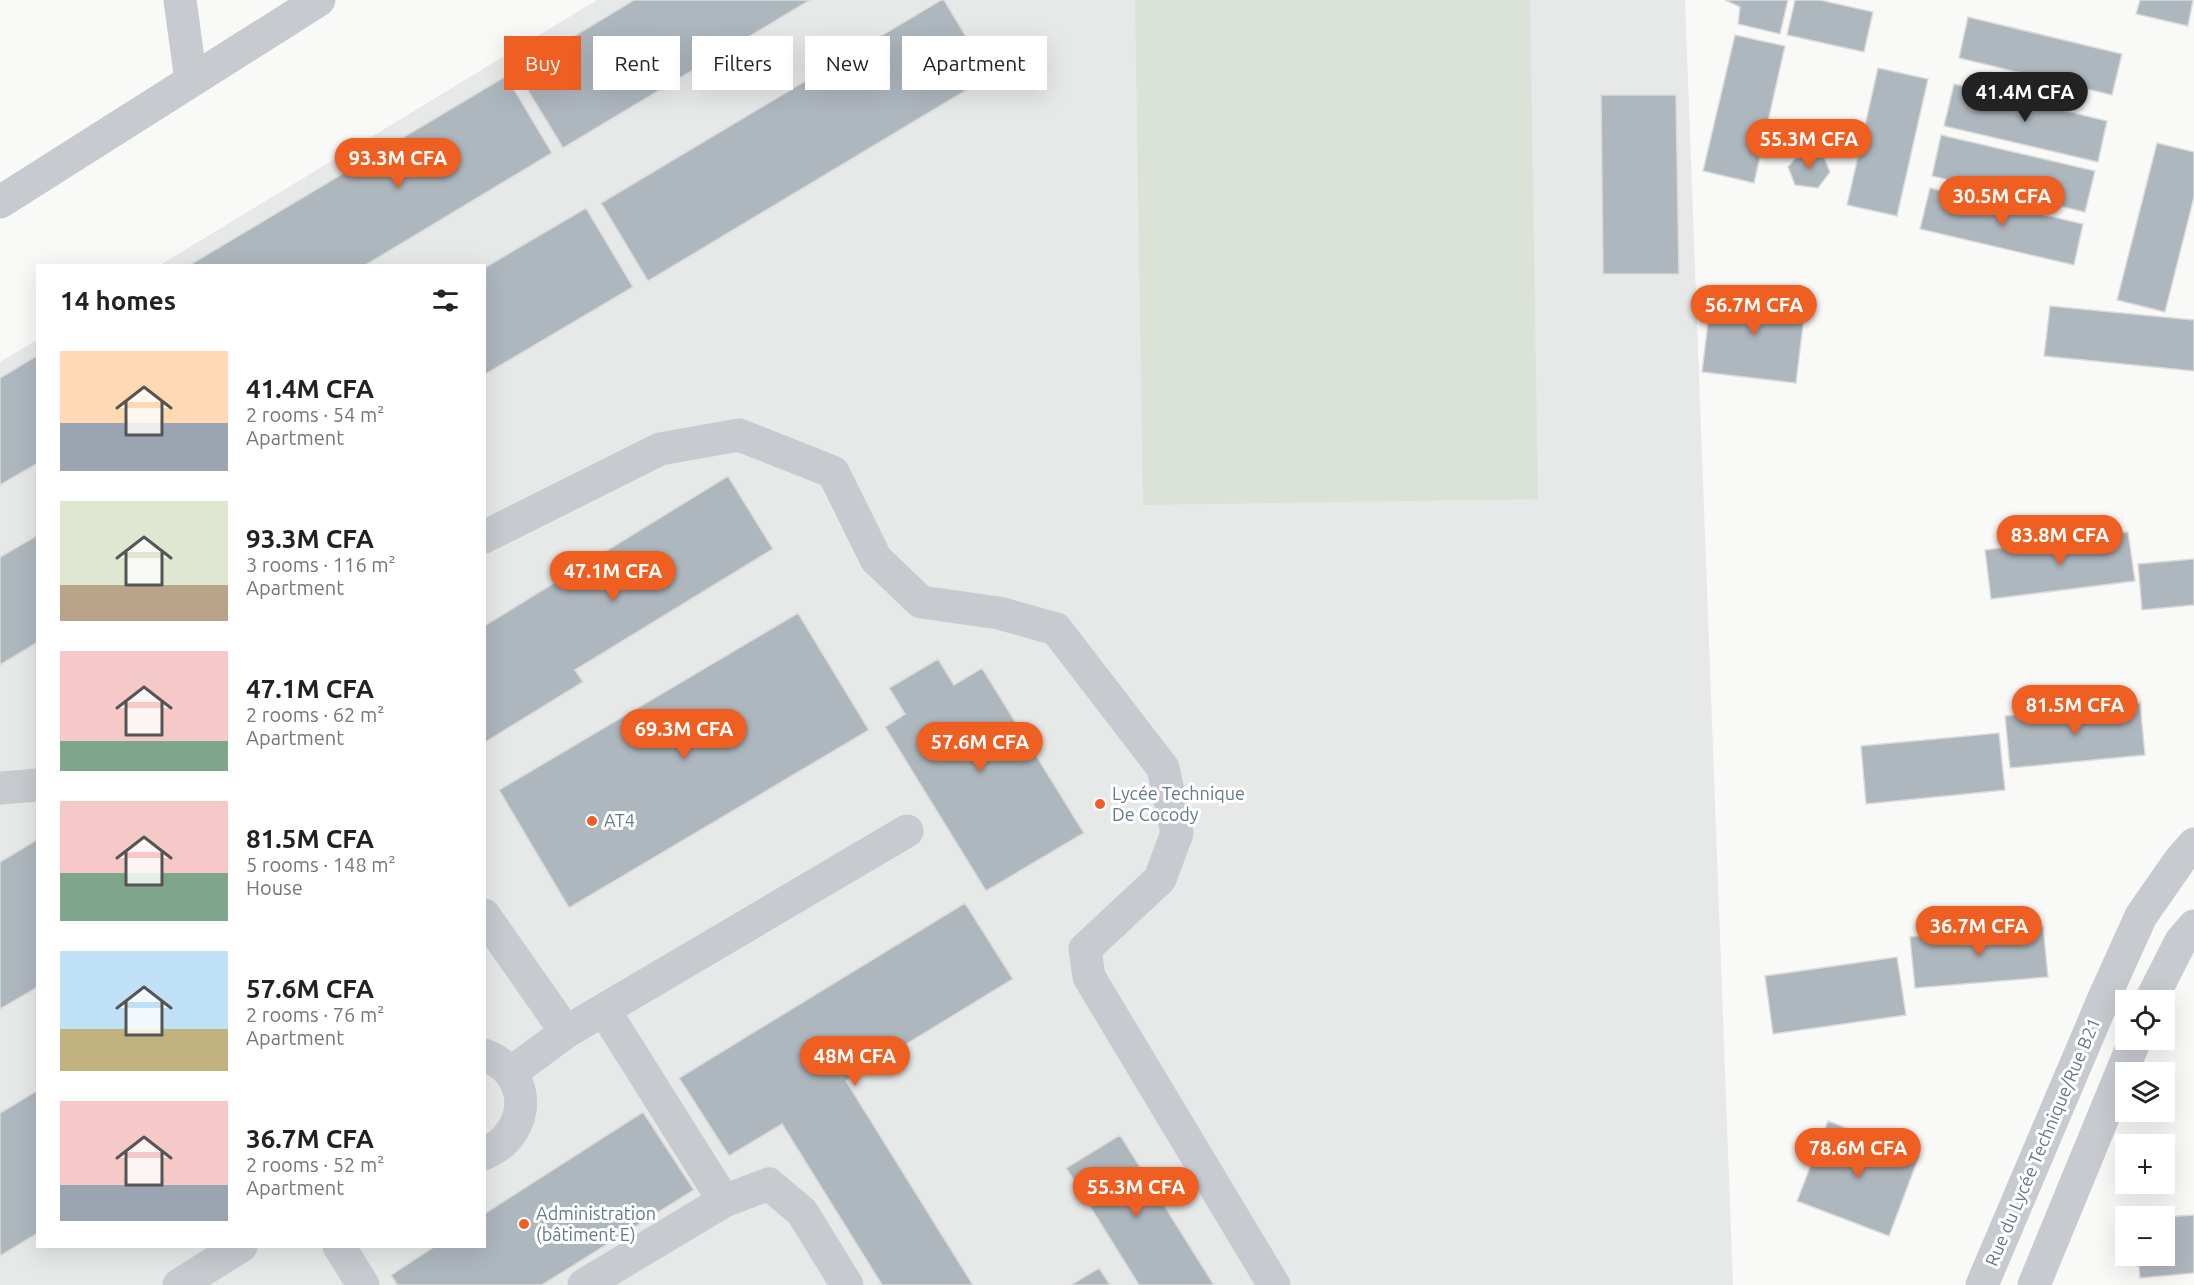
<!DOCTYPE html>
<meta charset="utf-8">
<style>
body{margin:0;font-family:Ubuntu,sans-serif;background:#f2f2f2;color:#222;height:100vh;display:flex;flex-direction:column;font-size:22px;white-space:nowrap}
*{box-sizing:border-box;margin:0}
p{font-size:20px;color:#767676}
.icon{flex:none;width:33px;height:33px;fill:none;stroke:currentColor;stroke-width:2;stroke-linecap:round;stroke-linejoin:round}
.map{position:relative;flex:1;overflow:hidden}
.drawer{position:absolute;left:36px;top:264px;width:450px;height:984px;display:flex;flex-direction:column;background:#fff;border-radius:0px;box-shadow:0 6px 24px #0002}
.drawer>*{flex:none}
.top-card{position:absolute;left:504px;top:36px;width:570px;height:54px;display:flex;gap:12px}
.fabs{position:absolute;left:2115px;top:990px;display:grid;gap:12px}
.fabs a{display:grid;place-items:center;width:60px;height:60px;border-radius:0px;background:#fff;box-shadow:0 6px 24px #0002;font-size:30px}
.price{position:absolute;translate:-50% -51px;padding:0 14px;border-radius:21px;background:#ef5f22;color:#fff;font-size:20px;line-height:39px;filter:drop-shadow(0 2px 3px #0008)}
.price::after{content:'';position:absolute;left:50%;top:36px;width:18px;height:14px;margin-left:-9px;background:inherit;clip-path:polygon(0 0,100% 0,50% 100%)}
.price.on{background:#222;color:#fff}
ul{padding:0;list-style:none}
li{display:flex;align-items:center;gap:18px;height:150px;padding:0 24px}
li span{display:grid;place-items:center;flex:none;width:168px;height:120px;border-radius:0px;color:#555}
li>.icon{margin-inline-start:auto}
span .icon{width:72px;height:72px;fill:#fffc;stroke-width:1}
li b{font-size:26px}
h2{display:flex;justify-content:space-between;align-items:center;height:72px;padding:0 24px;font-size:26px}
.pill{padding:0 21px;border-radius:0px;background:#fff;box-shadow:0 6px 24px #0002;font-size:21px;line-height:54px}
.pill.on{background:#ef5f22;color:#fff}
.map>svg:first-child{display:block}
.built{fill:#e7e8e8}
.green{fill:#dbe2d8}
.building{fill:#afb7be;stroke:#dbdbd9;stroke-width:1.5}
.lines{fill:none;stroke-linecap:round;stroke-linejoin:round}
.minor{stroke:#c7cbcf;stroke-width:33}
.poi-dot{fill:#ef5f22;stroke:#fff;stroke-width:2}
.labels{text-anchor:middle;stroke-width:6;stroke-linejoin:round;paint-order:stroke}
.poi-label{font-size:18px;fill:#66788a;stroke:#fff;text-anchor:start}
.street-label{font-size:18px;fill:#66788a;stroke:#fff}
</style>
<div class="map">
<svg width="2194" height="1285" viewBox="0 0 2194 1285">
<rect width="100%" height="100%" fill="#f9f9f7"/>
<path class="built" d="M597 0H1685L1733 1285H0V362L37 340 38 1246H484V266L160 265Z"/>
<path class="green" d="M1135 0H1530L1538 499 1143 505Z"/>
<path class="building" d="M634 0H810L563 148 516 71Z
M941 0H944L990 76 648 281 601 203Z
M1725 0H1788L1780 34 1738 24 1740 7Z
M1795 0H1820L1873 12 1864 52 1787 35Z
M2140 0H2193L2188 26 2136 14Z
M1968 17 2122 54 2112 95 1959 58Z
M1735 35 1785 46 1754 183 1703 171Z
M1878 68 1928 79 1897 216 1847 205Z
M506 76 552 153 364 266H188Z
M1954 84 2107 121 2098 162 1944 126Z
M1601 95H1676L1679 274H1603Z
M1941 135 2095 171 2085 212 1932 176Z
M2157 143 2194 152V197L2165 312 2117 300Z
M1801 152 1823 155 1830 172 1818 188 1795 185 1788 167Z
M1930 188 2083 224 2074 265 1920 229Z
M586 208 633 287 484 375V268Z
M1712 289 1806 300 1796 383 1702 372Z
M2050 306 2194 320V371L2044 356Z
M38 355V463L0 485V378Z
M728 476 773 549 575 670 583 682 484 743V626Z
M2128 532 2135 581 1991 599 1985 550Z
M38 535V642L0 665V557Z
M2194 559V605L2142 610 2138 564Z
M798 613 869 730 569 908 499 790Z
M938 659 954 685 982 668 1084 833 986 891 885 727 905 714 889 688Z
M2140 703 2145 755 2010 768 2005 716Z
M1999 733 2005 790 1866 804 1861 746Z
M38 839V987L0 1009V862Z
M965 903 1013 979 846 1081 973 1285H882L782 1124 729 1156 679 1078Z
M2043 926 2048 977 1915 988 1910 937Z
M1897 957 1906 1015 1773 1034 1765 976Z
M38 1090V1233L0 1256V1113Z
M643 1112 694 1190 542 1285H397L391 1275 435 1246H484V1214Z
M1828 1121 1919 1156 1889 1236 1797 1201Z
M1120 1135 1214 1285H1139L1066 1168Z
M2194 1215V1273L2140 1278 2138 1256H2164V1217Z
M1099 1268 1110 1285H1071Z"/>
<g class="lines">
<path class="minor" d="M180 0 191 81
M0 202 319 0
M484 537 660 449 739 435 833 472 876 559 921 602 999 613 1056 629 1163 768 1177 833 1160 879 1085 949 1089 977 1274 1285
M0 788 38 785
M484 915 566 1032
M2151 1000 2181 941 2194 926
M604 1010 724 1201 769 1184 802 1212 847 1285
M484 1055C523 1069 533 1111 504 1141 499 1146 491 1150 484 1154
M512 1072 566 1032 907 831
M339 1246 363 1285
M179 1285 241 1246
M584 1285 724 1201
M1982 1285 2104 998 2141 916 2180 860 2194 844
M2034 1285 2135 1040"/>
</g>
<g class="poi-dot">
<circle cx="1100" cy="804" r="6"/>
<circle cx="592" cy="821" r="6"/>
<circle cx="524" cy="1224" r="6"/>
</g>
<g class="labels">
<g class="poi-label">
<text x="1112" y="800">Lycée Technique<tspan x="1112" dy="21">De Cocody</tspan></text>
<text x="604" y="827">AT4</text>
<text x="536" y="1220">Administration<tspan x="536" dy="21">(bâtiment E)</tspan></text>
</g>
<g class="street-label">
<text transform="translate(2043 1142) rotate(-67)" y="6">Rue du Lycée Technique/Rue B21</text>
</g>
</g>
</svg>
<div class="fabs">
<a><svg class="icon" aria-label="locate" viewBox="0 0 24 24"><circle cx="12" cy="12" r="6"/><path d="M12 2v4M12 18v4M2 12h4M18 12h4"/></svg></a>
<a><svg class="icon" aria-label="layers" viewBox="0 0 24 24"><path d="M12 4l9 5-9 5-9-5zM3 14l9 5 9-5"/></svg></a>
<a>+</a>
<a>−</a>
</div>
<b class="price on" style="left:2025px;top:123px">41.4M CFA</b>
<b class="price" style="left:1809px;top:170px">55.3M CFA</b>
<b class="price" style="left:398px;top:189px">93.3M CFA</b>
<b class="price" style="left:2002px;top:227px">30.5M CFA</b>
<b class="price" style="left:1754px;top:336px">56.7M CFA</b>
<b class="price" style="left:2060px;top:566px">83.8M CFA</b>
<b class="price" style="left:613px;top:602px">47.1M CFA</b>
<b class="price" style="left:2075px;top:736px">81.5M CFA</b>
<b class="price" style="left:684px;top:760px">69.3M CFA</b>
<b class="price" style="left:980px;top:773px">57.6M CFA</b>
<b class="price" style="left:1979px;top:957px">36.7M CFA</b>
<b class="price" style="left:855px;top:1087px">48M CFA</b>
<b class="price" style="left:1858px;top:1179px">78.6M CFA</b>
<b class="price" style="left:1136px;top:1218px">55.3M CFA</b>
<div class="top-card">
<a class="pill on">Buy</a>
<a class="pill">Rent</a>
<a class="pill">Filters</a>
<a class="pill">New</a>
<a class="pill">Apartment</a>
</div>
<section class="drawer">
<h2>14 homes<svg class="icon" aria-label="filters" viewBox="0 0 24 24"><path d="M4 7h16M4 17h16"/><circle cx="9" cy="7" r="2"/><circle cx="15" cy="17" r="2"/></svg></h2>
<ul>
<li><span style="background:linear-gradient(#ffd9b3 60%,#9aa5b1 0)"><svg class="icon" aria-label="home" viewBox="0 0 24 24"><path d="M3 11l9-7 9 7M6 9v11h12V9"/></svg></span><div><b>41.4M CFA</b><p>2 rooms · 54 m²</p><p>Apartment</p></div></li>
<li><span style="background:linear-gradient(#dfe7d0 70%,#b9a48a 0)"><svg class="icon" aria-label="home" viewBox="0 0 24 24"><path d="M3 11l9-7 9 7M6 9v11h12V9"/></svg></span><div><b>93.3M CFA</b><p>3 rooms · 116 m²</p><p>Apartment</p></div></li>
<li><span style="background:linear-gradient(#f6c9c9 75%,#7fa58c 0)"><svg class="icon" aria-label="home" viewBox="0 0 24 24"><path d="M3 11l9-7 9 7M6 9v11h12V9"/></svg></span><div><b>47.1M CFA</b><p>2 rooms · 62 m²</p><p>Apartment</p></div></li>
<li><span style="background:linear-gradient(#f6c9c9 60%,#7fa58c 0)"><svg class="icon" aria-label="home" viewBox="0 0 24 24"><path d="M3 11l9-7 9 7M6 9v11h12V9"/></svg></span><div><b>81.5M CFA</b><p>5 rooms · 148 m²</p><p>House</p></div></li>
<li><span style="background:linear-gradient(#bfe0f5 65%,#c2b280 0)"><svg class="icon" aria-label="home" viewBox="0 0 24 24"><path d="M3 11l9-7 9 7M6 9v11h12V9"/></svg></span><div><b>57.6M CFA</b><p>2 rooms · 76 m²</p><p>Apartment</p></div></li>
<li><span style="background:linear-gradient(#f6c9c9 70%,#9aa5b1 0)"><svg class="icon" aria-label="home" viewBox="0 0 24 24"><path d="M3 11l9-7 9 7M6 9v11h12V9"/></svg></span><div><b>36.7M CFA</b><p>2 rooms · 52 m²</p><p>Apartment</p></div></li>
</ul>
</section>
</div>
